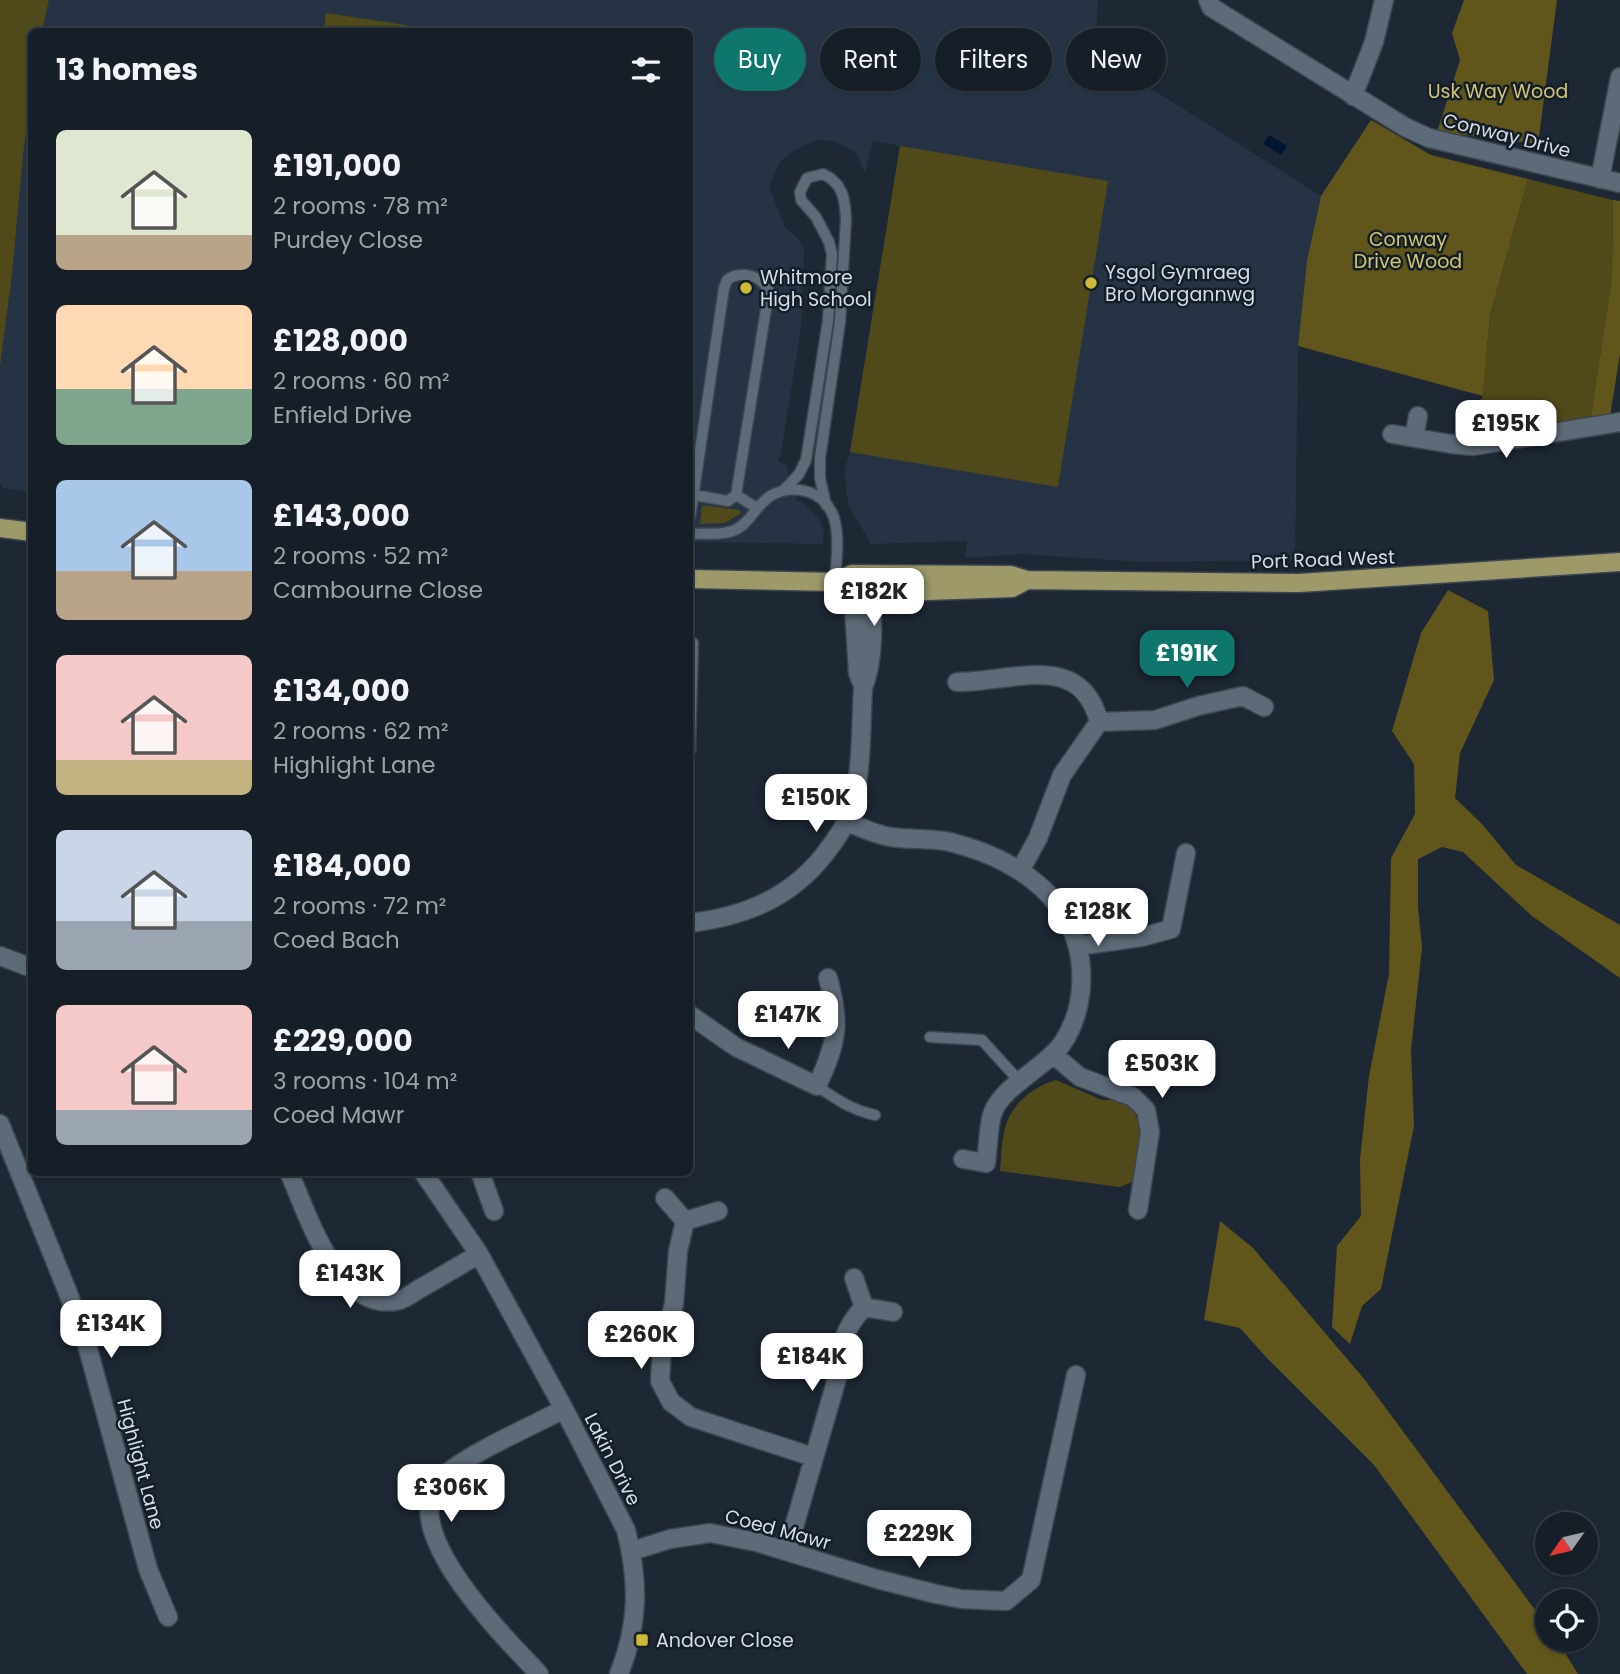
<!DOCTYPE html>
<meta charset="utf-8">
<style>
body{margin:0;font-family:Poppins,sans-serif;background:#1f272f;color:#f1f3f6;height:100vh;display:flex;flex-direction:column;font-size:26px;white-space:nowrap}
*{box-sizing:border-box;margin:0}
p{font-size:23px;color:#9ea2a7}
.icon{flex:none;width:38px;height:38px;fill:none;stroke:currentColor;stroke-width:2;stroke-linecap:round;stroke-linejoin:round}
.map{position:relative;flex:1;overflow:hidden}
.drawer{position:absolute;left:28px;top:28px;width:665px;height:1148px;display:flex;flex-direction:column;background:#161e27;border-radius:10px;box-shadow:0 2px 5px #0004,0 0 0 2px #353c44}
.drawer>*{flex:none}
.hud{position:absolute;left:714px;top:28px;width:665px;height:63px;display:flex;gap:14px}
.needle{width:46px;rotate:236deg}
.fabs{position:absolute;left:1535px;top:1512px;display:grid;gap:14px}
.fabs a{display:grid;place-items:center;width:63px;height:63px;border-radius:50%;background:#161e27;box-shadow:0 2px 5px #0004,0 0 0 2px #353c44;font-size:35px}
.price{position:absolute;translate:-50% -60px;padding:0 16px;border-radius:14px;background:#fff;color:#222;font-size:23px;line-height:46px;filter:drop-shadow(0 2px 4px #0008)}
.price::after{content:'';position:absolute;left:50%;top:42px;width:21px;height:16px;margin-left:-10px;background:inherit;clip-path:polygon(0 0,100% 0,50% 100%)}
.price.current{background:#0f766e;color:#fff}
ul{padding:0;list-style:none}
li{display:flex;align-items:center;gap:21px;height:175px;padding:0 28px}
li span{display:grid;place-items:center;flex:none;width:196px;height:140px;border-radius:10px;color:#555}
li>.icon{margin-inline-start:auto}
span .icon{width:84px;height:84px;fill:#fffc;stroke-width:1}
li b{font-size:30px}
h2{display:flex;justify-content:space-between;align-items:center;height:84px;padding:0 28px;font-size:30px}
.chip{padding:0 24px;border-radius:32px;background:#161e27;box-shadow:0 2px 5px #0004,0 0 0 2px #353c44;font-size:24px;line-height:63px}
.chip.current{background:#0f766e;color:#fff}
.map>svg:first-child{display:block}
.built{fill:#253344}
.green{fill:#50491a}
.forest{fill:#60561c}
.water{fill:#001733}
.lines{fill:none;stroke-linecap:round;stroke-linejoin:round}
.service-casing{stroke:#3d4550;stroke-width:13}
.minor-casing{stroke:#3d4550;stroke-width:21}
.primary-casing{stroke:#3d4550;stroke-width:21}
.service{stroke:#5d6a78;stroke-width:10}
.minor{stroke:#5d6a78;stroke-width:18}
.primary{stroke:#9d9968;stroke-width:18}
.poi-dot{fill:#cdb938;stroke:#141e2a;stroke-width:2.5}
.labels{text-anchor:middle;stroke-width:5;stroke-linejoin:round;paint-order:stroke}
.park-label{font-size:19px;fill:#d3c570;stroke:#141e2a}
.street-label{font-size:19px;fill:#d6dde5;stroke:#141e2a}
.poi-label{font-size:19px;fill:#d6dde5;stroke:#141e2a;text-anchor:start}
</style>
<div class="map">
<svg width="1620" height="1674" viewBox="0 0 1620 1674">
<rect width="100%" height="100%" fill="#1d2834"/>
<path class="built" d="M49 0H1098L1095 53 1321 196 1307 261 1298 346 1295 560 1142 562 1020 554 965 558 967 541 871 544 850 508 846 492 845 468 850 452 900 146 873 141 865 173 856 152 834 141 819 140 806 144 789 154 779 163 769 187 785 227 799 240 804 249 801 328 781 453 778 461 786 465 797 501 803 502 820 520 824 531 823 544 690 542V32H42Z
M31 97V492L3 488 0 482V367L12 275 23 156Z"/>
<path class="green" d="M0 0H49L42 31 32 32 31 97 23 156 12 275 0 367Z
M326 13 446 31H324Z
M900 146 1108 181 1058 487 850 452Z
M1528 179 1613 200 1612 278 1589 428 1455 438 1483 396 1490 315Z
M702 505 739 510 741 513 725 523 700 524Z
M1056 1080 1102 1100H1119L1132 1109 1141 1125 1135 1177 1132 1182 1120 1187 1000 1171C1003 1137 1001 1114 1031 1092 1040 1086 1046 1083 1056 1080Z"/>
<path class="forest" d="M1464 0H1557L1538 144 1437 132 1460 60 1452 33Z
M1371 120 1431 155 1528 179 1490 315 1483 396 1298 346 1307 261 1321 196Z
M1613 200 1620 201V354L1609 422 1589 428 1612 278Z
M1448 590 1488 611 1494 680 1460 753 1455 798 1482 824 1516 865 1620 925V978L1532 916 1463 852 1442 847 1418 859V907L1422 948 1411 1050 1414 1126 1381 1289 1362 1306 1350 1344 1332 1327 1337 1246 1361 1216 1360 1159 1369 1076 1389 974 1391 858 1415 814 1414 764 1392 731 1421 633Z
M1220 1221 1253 1248 1365 1380 1547 1626V1640H1557L1578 1674H1527L1374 1465 1266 1357 1240 1328 1204 1320Z"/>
<path class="water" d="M1269 135 1287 146 1281 155 1263 144Z"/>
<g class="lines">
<defs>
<path id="service" d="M783 491 799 474 806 460 828 321 832 254 829 242 816 217 801 200 800 192 807 178 823 174C843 183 845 199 846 219L840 322 820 458V478L826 505
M736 495 757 508
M690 518 724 288 727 280C740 270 760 275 768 289V297L736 495 728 501 694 495
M690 534C704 533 724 536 737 529 752 521 757 503 772 495 795 483 825 491 834 518 840 537 836 563 835 582
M690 750 693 643
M930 1037 982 1040 1020 1082
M817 1086C837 1100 852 1110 875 1115"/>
<path id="minor" d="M1208 0 1211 7 1405 127 1429 138 1620 183
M1353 96 1374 42 1384 0
M1600 179 1620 77
M1392 434 1451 444 1473 446 1620 422
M1414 438 1418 416
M852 577 858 673 861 681
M957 682C1009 683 1081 649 1099 722L1062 775 1038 838 1020 871
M1099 722 1155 720 1198 706 1243 696 1264 707
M846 822C861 827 876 835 891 837 911 840 931 838 950 842 1010 857 1070 892 1080 958 1084 988 1079 1019 1062 1044 1045 1068 1000 1087 992 1115 988 1130 988 1148 986 1163L963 1159
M690 923C748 916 795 896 830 847 841 832 850 818 854 800 862 764 861 725 863 688 876 655 872 614 870 579
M1078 946 1142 937 1171 929 1186 853
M0 956 32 968
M690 1015 736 1047 817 1086C837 1042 841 1025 828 978
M1054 1055 1080 1077 1133 1097 1146 1110 1150 1132 1138 1210
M0 1124 68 1293 87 1345 148 1569 168 1617
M289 1172C308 1215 338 1315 400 1300 406 1298 413 1293 419 1289 439 1278 459 1266 479 1254
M423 1172 479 1254 564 1409 626 1530C639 1582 639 1624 619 1674
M480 1172 494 1211
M665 1198 685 1221
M718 1211 685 1221 678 1251 674 1304 662 1348 660 1381 671 1402 691 1417 813 1457
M854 1278 864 1307
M632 1551 670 1539 710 1533 756 1542 877 1579 936 1594 961 1599 1006 1601 1031 1580 1076 1375
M787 1551 838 1375C840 1346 844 1328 864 1307L893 1312
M539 1674C507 1639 396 1532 439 1481 458 1458 534 1425 564 1409"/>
<path id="primary" d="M0 528 32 532
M690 579 835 582 852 574 1011 575 1027 580 1299 583 1620 562
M835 582 853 592 871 593 1012 588 1027 580"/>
</defs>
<use href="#service" class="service-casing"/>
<use href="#minor" class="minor-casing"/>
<use href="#primary" class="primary-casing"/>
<use href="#service" class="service"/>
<use href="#minor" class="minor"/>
<use href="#primary" class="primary"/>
</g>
<g class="poi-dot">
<circle cx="1091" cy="283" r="7"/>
<circle cx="746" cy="288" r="7"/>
<rect x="635" y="1633" width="14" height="14" rx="3.5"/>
</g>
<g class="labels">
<g class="park-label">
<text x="1498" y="98">Usk Way Wood</text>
<text x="1408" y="246">Conway<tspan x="1408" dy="22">Drive Wood</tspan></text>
</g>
<g class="street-label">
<text transform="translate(1507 135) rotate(14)" y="7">Conway Drive</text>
<text transform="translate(1323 559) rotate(-2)" y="7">Port Road West</text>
<text transform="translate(613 1459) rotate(63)" y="7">Lakin Drive</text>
<text transform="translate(141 1464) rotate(75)" y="7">Highlight Lane</text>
<text transform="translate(778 1529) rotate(15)" y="7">Coed Mawr</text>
</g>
<g class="poi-label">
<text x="1105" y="279">Ysgol Gymraeg<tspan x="1105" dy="22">Bro Morgannwg</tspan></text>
<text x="760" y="284">Whitmore<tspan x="760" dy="22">High School</tspan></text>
<text x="656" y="1647">Andover Close</text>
</g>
</g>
</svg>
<div class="fabs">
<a><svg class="needle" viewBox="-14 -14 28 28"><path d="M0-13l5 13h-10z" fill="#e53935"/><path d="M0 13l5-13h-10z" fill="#9ea2a7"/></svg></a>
<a><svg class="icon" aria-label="locate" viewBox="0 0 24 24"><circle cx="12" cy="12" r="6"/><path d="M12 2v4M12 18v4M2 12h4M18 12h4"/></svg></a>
</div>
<b class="price" style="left:1506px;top:460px">£195K</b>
<b class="price" style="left:874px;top:628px">£182K</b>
<b class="price current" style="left:1187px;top:690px">£191K</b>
<b class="price" style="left:816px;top:834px">£150K</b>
<b class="price" style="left:1098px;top:948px">£128K</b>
<b class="price" style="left:788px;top:1051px">£147K</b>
<b class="price" style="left:1162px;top:1100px">£503K</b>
<b class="price" style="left:350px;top:1310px">£143K</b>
<b class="price" style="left:111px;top:1360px">£134K</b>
<b class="price" style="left:641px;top:1371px">£260K</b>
<b class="price" style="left:812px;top:1393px">£184K</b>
<b class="price" style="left:451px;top:1524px">£306K</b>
<b class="price" style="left:919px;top:1570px">£229K</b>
<div class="hud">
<a class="chip current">Buy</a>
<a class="chip">Rent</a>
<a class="chip">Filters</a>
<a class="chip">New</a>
</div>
<section class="drawer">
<h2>13 homes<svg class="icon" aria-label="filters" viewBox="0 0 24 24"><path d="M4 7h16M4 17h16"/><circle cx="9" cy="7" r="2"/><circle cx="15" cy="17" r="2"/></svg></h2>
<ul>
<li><span style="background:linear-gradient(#dfe7d0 75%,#b9a48a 0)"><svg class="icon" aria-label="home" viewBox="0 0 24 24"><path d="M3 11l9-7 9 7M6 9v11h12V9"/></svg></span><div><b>£191,000</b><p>2 rooms · 78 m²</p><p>Purdey Close</p></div></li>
<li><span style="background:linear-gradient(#ffd9b3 60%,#7fa58c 0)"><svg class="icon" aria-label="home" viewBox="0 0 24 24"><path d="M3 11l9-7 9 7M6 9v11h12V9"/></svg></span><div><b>£128,000</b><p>2 rooms · 60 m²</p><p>Enfield Drive</p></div></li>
<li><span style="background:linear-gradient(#a9c7e8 65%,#b9a48a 0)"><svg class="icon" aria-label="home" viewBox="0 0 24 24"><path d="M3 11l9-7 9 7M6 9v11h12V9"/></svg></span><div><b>£143,000</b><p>2 rooms · 52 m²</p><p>Cambourne Close</p></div></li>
<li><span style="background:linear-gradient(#f6c9c9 75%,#c2b280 0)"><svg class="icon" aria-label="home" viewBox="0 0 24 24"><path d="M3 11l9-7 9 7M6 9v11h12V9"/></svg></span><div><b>£134,000</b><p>2 rooms · 62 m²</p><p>Highlight Lane</p></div></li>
<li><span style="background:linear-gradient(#c9d6e8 65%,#9aa5b1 0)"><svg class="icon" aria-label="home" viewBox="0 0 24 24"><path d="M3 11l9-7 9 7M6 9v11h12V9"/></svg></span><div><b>£184,000</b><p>2 rooms · 72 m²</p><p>Coed Bach</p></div></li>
<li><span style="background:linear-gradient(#f6c9c9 75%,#9aa5b1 0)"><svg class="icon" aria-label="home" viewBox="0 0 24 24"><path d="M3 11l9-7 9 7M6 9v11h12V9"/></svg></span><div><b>£229,000</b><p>3 rooms · 104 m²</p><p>Coed Mawr</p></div></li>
</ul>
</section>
</div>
